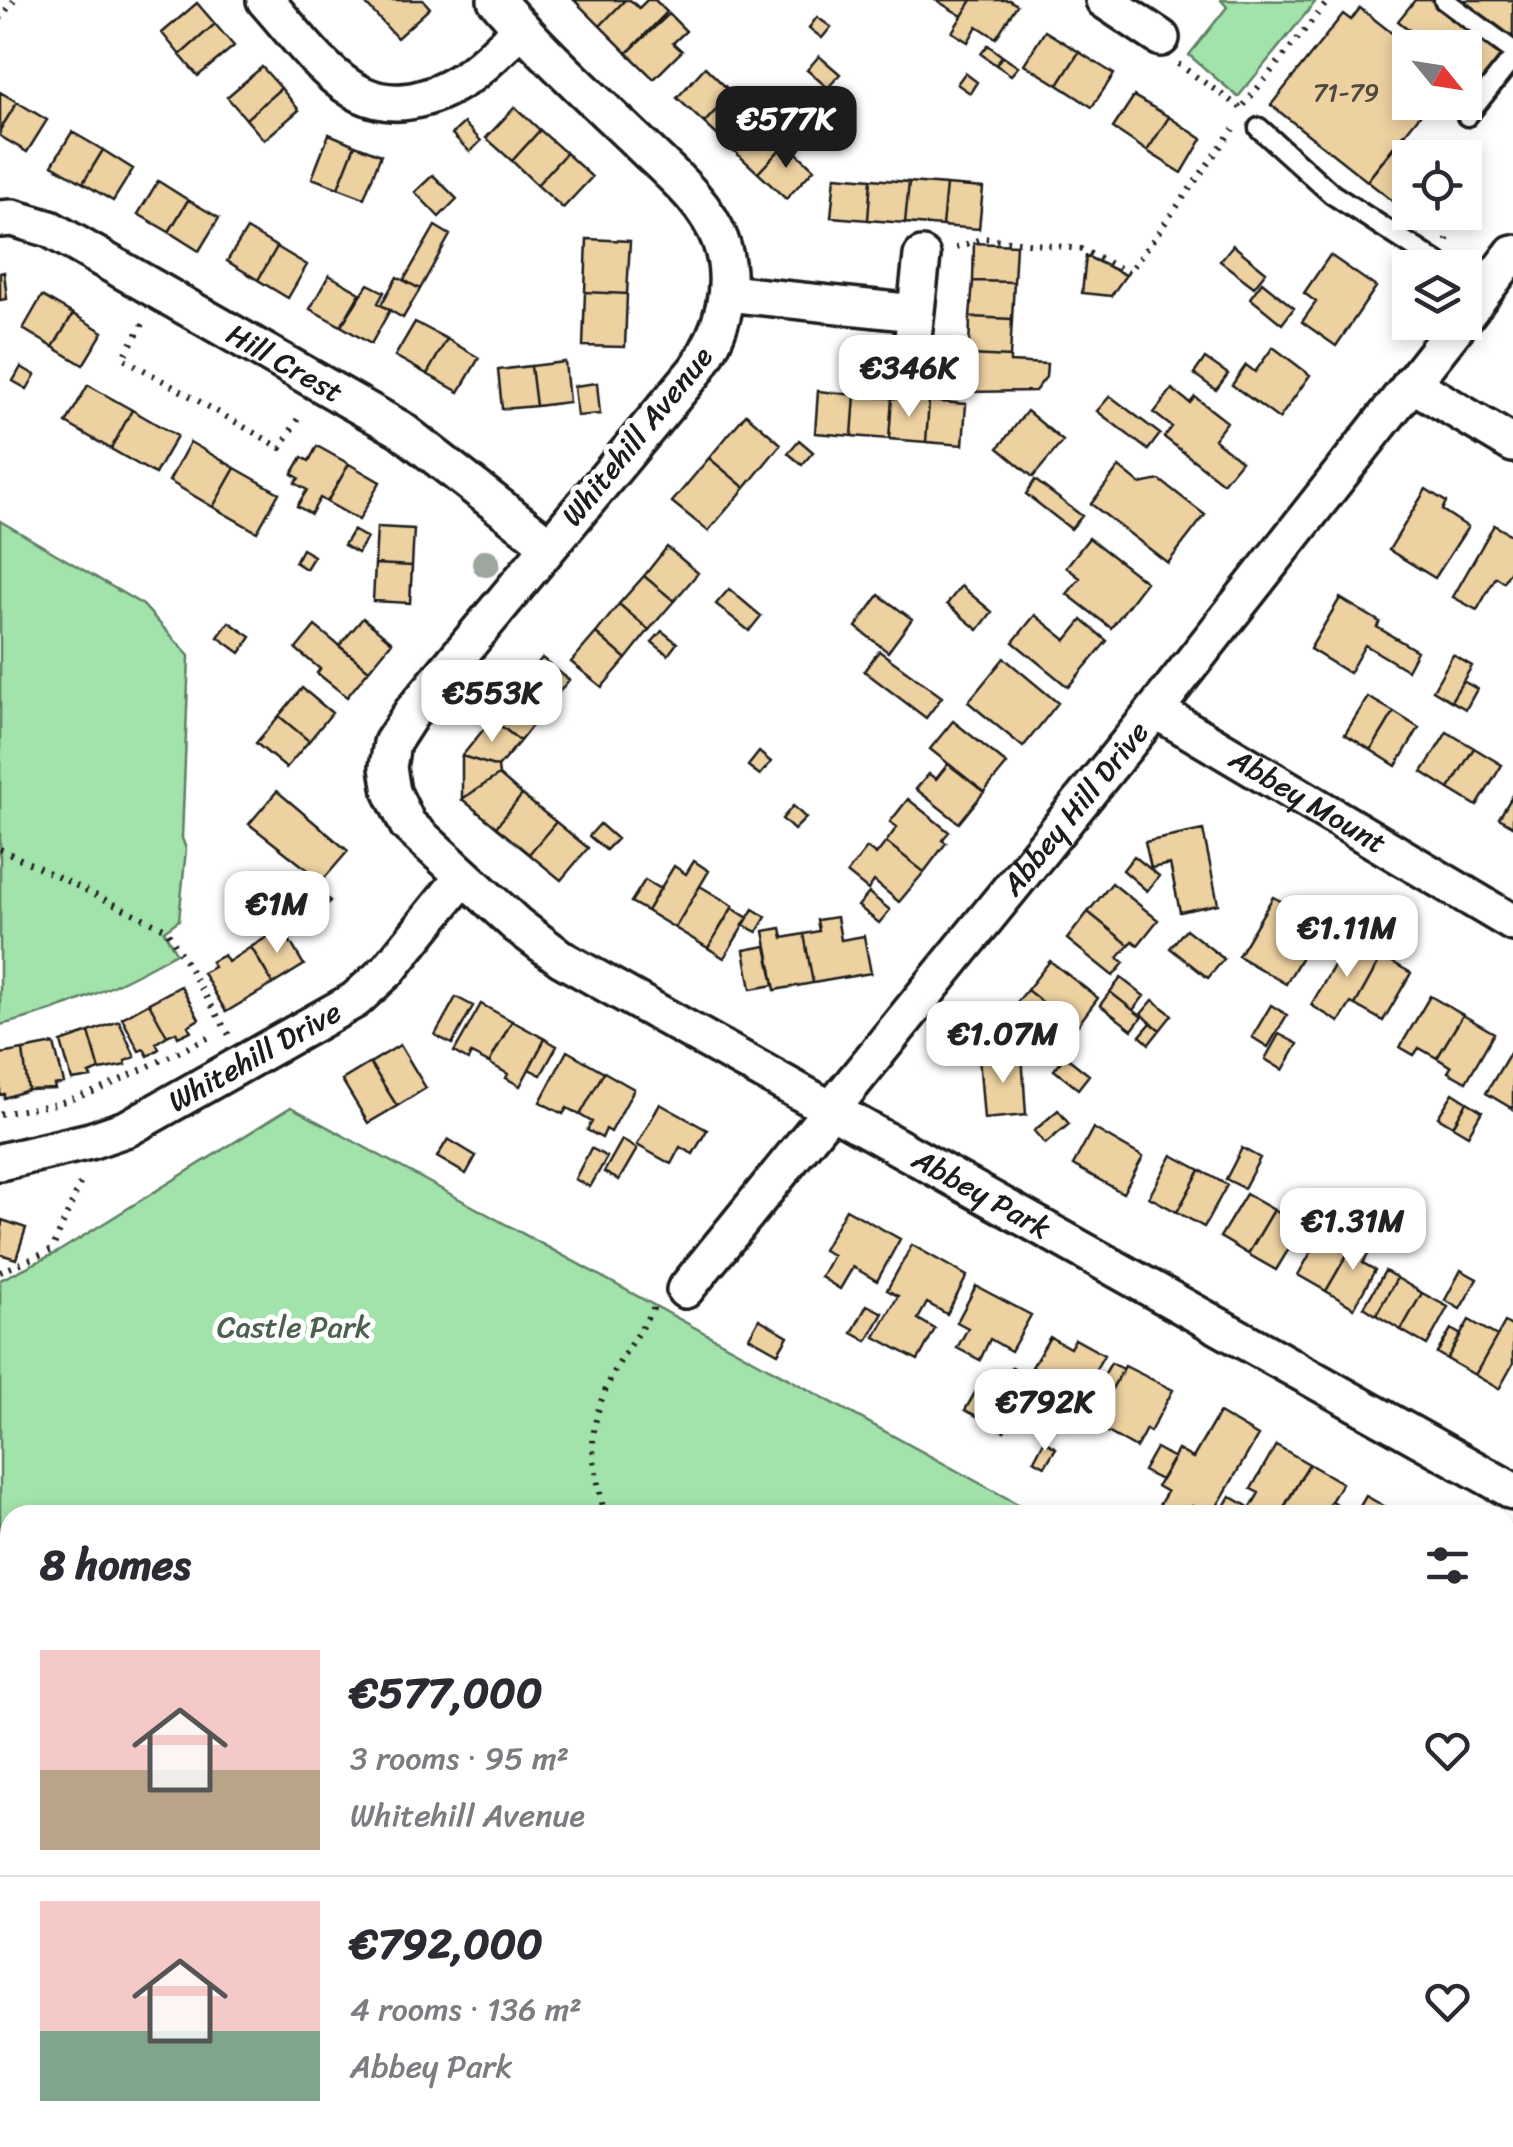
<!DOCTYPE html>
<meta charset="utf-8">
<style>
body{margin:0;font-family:Sriracha,sans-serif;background:#f2f2f3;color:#2b2b33;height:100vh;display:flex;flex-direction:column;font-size:38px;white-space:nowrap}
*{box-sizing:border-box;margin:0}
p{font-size:32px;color:#7c7c81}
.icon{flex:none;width:55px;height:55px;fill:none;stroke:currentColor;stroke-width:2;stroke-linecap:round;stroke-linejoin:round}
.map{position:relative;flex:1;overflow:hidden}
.details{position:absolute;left:0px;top:1505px;width:1515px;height:642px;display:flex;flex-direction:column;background:#fff;border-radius:30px 30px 0 0;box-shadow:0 5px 15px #0003}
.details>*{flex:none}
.needle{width:65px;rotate:120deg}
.tools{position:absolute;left:1392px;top:30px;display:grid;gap:20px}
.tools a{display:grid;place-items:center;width:90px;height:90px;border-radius:0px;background:#fff;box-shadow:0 5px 15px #0003;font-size:50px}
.price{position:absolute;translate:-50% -85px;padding:0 22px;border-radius:20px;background:#fff;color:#222;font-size:32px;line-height:65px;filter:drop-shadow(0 2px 5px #0008)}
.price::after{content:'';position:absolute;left:50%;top:60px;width:30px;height:22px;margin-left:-15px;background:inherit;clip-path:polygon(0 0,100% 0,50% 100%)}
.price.selected{background:#1c1c1c;color:#fff}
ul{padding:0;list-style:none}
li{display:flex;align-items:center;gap:30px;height:250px;padding:0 40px}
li+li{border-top:2px solid #e1e1e2}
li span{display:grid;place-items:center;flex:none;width:280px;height:200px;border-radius:0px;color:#555}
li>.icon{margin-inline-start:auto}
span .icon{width:120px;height:120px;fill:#fffc;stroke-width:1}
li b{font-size:42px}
h2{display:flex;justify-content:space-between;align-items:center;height:120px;padding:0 40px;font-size:42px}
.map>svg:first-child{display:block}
.green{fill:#a2e2ab;stroke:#5f7f64;stroke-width:2.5}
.building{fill:#edd1a1;stroke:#1c1c1c;stroke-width:2.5}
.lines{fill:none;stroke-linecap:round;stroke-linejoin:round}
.service-casing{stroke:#1c1c1c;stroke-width:25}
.minor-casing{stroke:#1c1c1c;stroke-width:42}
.path{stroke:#1c1c1c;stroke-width:6;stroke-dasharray:2.5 8;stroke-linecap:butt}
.service{stroke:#fff;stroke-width:18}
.minor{stroke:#fff;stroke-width:35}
.tree{fill:#9ca89e}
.labels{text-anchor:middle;stroke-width:10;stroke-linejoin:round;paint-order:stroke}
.number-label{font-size:25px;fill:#50493d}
.street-label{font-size:30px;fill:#1c1c1c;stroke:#fff}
.park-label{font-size:30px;fill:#4b614e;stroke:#fff}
</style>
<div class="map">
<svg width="1513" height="2147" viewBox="0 0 1513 2147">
<rect width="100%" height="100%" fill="#fff"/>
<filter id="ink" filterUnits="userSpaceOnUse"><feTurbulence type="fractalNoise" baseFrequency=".01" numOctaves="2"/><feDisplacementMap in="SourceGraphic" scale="20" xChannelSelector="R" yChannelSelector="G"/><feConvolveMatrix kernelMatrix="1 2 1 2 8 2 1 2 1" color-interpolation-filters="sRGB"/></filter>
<g filter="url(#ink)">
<path class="green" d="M1221 0 1316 1 1238 97 1189 55 1227 7Z
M0 521 143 605 189 656 182 838 186 849 179 920 164 931 176 953C115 987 69 1009 0 1025Z
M291 1107 1038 1515H10V2138H1505V1773L1513 1777V2147H0V1280L56 1253Z"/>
<path class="building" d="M369 0H423L430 8 397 38 365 3Z
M574 0H625L600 26Z
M625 0H630L639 8 647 0H655L667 12 627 53 600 26Z
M936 0H972L962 16Z
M972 0H1009L1017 5 996 38 977 26 968 42 952 32Z
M1415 0H1513V42L1472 92 1465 85V48H1420L1424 42 1398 21Z
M197 3 215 24 180 55 162 33Z
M1360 8 1407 45 1397 57 1410 67V102H1421L1419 106 1424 110 1367 181 1271 105 1343 14 1351 20Z
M669 14 686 31 673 43 682 51 654 79 627 53Z
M817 17 831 27 822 38 809 28Z
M215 24 234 46 198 76 180 55Z
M1045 31 1079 52 1058 85 1024 64Z
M988 45 1002 56 996 65 981 54Z
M1079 52 1114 74 1092 107 1058 85Z
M819 56 840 74 828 88 807 70Z
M1002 56 1018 67 1011 75 996 65Z
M262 67 281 88 246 119 227 97Z
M705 67 732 93 704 123 677 98Z
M965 73 977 82 970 93 957 84Z
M281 88 299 110 264 140 246 119Z
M0 92 17 102 0 130Z
M732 93 759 118 731 148 704 123Z
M1134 96 1169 117 1147 151 1113 128Z
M17 102 47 120 27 152 0 136V130Z
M515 107 540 130 512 161 486 138Z
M1169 117 1202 139 1182 173 1147 151Z
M759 118 786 143 758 173 731 148Z
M464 123 481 141 470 152 452 134Z
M540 130 566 153 537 185 512 161Z
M72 132 103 150 83 183 52 165Z
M1404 133 1435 158H1410V212H1415L1412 216 1367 181Z
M329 134 355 145 338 188 312 178Z
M786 143 814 169 786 199 758 173Z
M355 145 381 155 364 198 338 188Z
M103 150 133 169 113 201 83 183Z
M566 153 592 177 563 208 537 185Z
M433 175 457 199 439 217 415 192Z
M835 176 871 179 868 220 831 217Z
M871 179 909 182 905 223 868 220Z
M158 181 188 200 169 232 138 214Z
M909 182 946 185 942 226 905 223Z
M946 185 983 188 979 229 942 226Z
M188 200 219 218 199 251 169 232Z
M435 226 450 235 420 289 404 280Z
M247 229 277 247 258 280 227 261Z
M587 239 630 241 627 294 585 292Z
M974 243 1016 245 1014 282 973 281Z
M1233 245 1266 272 1254 287 1220 261Z
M277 247 307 265 288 298 258 280Z
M1330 255 1376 287 1336 346 1302 322 1316 302 1304 293Z
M1086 256 1126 275 1111 296 1082 293Z
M4 272 7 299 0 300V273Z
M329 275 360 293 341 326 310 309Z
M397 277 420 289 403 318 381 305Z
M973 281 1014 282 1012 319 970 317Z
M1262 282 1294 308 1282 324 1250 298Z
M368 284 384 292 378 303 390 310 371 344 341 326Z
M585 292 627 294 625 347 583 346Z
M42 296 73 314 53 347 23 329Z
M73 314 103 332 83 365 53 347Z
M970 317 1012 319 1010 357 969 355Z
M415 322 447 339 427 374 395 356Z
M447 339 479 358 459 392 427 374Z
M1273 347 1310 375 1279 419 1232 385 1246 365 1255 372Z
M969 355 1010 357V362L1047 364 1046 377 1035 391 967 392Z
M1205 358 1228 374 1216 390 1194 374Z
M565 362 569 402 536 406 531 366Z
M531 366 536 406 502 409 498 370Z
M21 367 35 375 27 389 13 381Z
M597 383 600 414 577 416 574 386Z
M88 385 132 410 111 449 66 423Z
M1172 389 1190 403 1195 397 1227 422 1214 439 1241 461 1223 483 1164 437 1172 427 1154 413Z
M818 391 855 395 852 436 815 433Z
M855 395 892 398 889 439 852 436Z
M1110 396 1160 434 1148 450 1097 411Z
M892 398 929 401 926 442 889 439Z
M929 401 966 404 963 445 926 442Z
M132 410 177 436 155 474 111 449Z
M1027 411 1063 441 1033 477 998 448Z
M746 414 781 444 745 488 709 458Z
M799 440 813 452 802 465 788 453Z
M190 442 235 468 213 507 169 481Z
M317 446 349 464 327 502 320 498 311 514 297 506 307 490 295 483 299 478 292 474 302 457 309 461Z
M709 458 745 488 708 531 672 502Z
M349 464 380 482 359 520 327 502Z
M1119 467 1140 484 1160 480 1205 515 1168 563 1091 504Z
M235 468 279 493 257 532 213 507Z
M1035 480 1082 516 1071 529 1026 494Z
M1426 489 1446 502 1442 510 1468 527 1435 578 1389 550Z
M1494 525 1513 536V566L1504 582 1496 577 1477 610 1453 597Z
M377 527 414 529 412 566 375 564Z
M353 530 367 538 358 553 344 545Z
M1089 538 1146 582 1111 628 1067 594 1080 578 1066 567Z
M667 547 698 573 674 601 644 576Z
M302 549 314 556 306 569 295 562Z
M375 564 412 566 410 603 373 601Z
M644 576 674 601 649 630 619 604Z
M961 586 992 612 978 630 947 604Z
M729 589 761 616 749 631 716 604Z
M879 595 912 619 888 652 856 627Z
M1340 598 1380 622 1377 627 1417 651 1407 670 1365 645 1349 673 1310 649Z
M619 604 649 630 626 659 596 633Z
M1035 615 1066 640 1082 620 1107 641 1068 687 1013 642Z
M363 618 392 642 369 670 339 646Z
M229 622 251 637 240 653 218 637Z
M315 626 369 670 347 697 317 673 320 669 296 649Z
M662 631 677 643 668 655 652 642Z
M596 633 626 659 602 687 571 662Z
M879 651 942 697 926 718 864 671Z
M1453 655 1472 666 1451 701 1433 690Z
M542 658 569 680 538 718 511 696Z
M1004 658 1058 703 1023 747 968 702Z
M1463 681 1477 689 1466 709 1451 701Z
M302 688 332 713 309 741 279 716Z
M511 696 538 718 520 741 492 719Z
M1368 697 1394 712 1371 750 1345 734Z
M1394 712 1419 728 1396 766 1371 750Z
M279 716 309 741 286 768 256 743Z
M492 719 520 741 498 767 462 756Z
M953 721 1007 764 984 792 930 749Z
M1447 732 1474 748 1449 789 1422 772Z
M1474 748 1502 765 1477 806 1449 789Z
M759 752 771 762 760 775 748 766Z
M462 756 498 767 499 775 462 799Z
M948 764 984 792 959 823 916 789 929 774 936 779Z
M499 775 522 795 496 827 462 799Z
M277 791 348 851 322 881 249 824Z
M522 795 556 822 529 854 496 827Z
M1513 795V826L1499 818Z
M908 799 949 832 942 840 946 843 924 872 886 842 897 827 890 822Z
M793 806 806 818 794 830 782 819Z
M556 822 588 848 561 880 529 854Z
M600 824 617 839 606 850 589 836Z
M1203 830 1218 904 1180 912 1170 864 1151 868 1145 842Z
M886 842 924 872 899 902 874 881 868 890 847 873 867 848 876 855Z
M1134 856 1159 876 1147 891 1123 870Z
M694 861 709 871 675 928 647 911 674 866 686 874Z
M645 880 660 889 647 911 631 902Z
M1112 883 1158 920 1138 945 1133 941 1129 945 1088 912Z
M311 885 330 901 313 922 293 906Z
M700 886 733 906 708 948 675 928Z
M869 893 890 910 879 923 858 906Z
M1273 897 1322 922 1286 984 1238 956Z
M732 908 748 918 724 958 708 948Z
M753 909 766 917 757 932 743 925Z
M1088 912 1129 945 1118 958 1124 963 1113 976 1067 939Z
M837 917 841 940 864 936 871 973 813 983 804 934 819 931 817 920Z
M282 928 304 965 273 984 251 947Z
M781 928 783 938 804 934 813 983 775 990 764 931Z
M1186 929 1224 959 1208 978 1170 948Z
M1350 938 1382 956 1355 1005 1351 1003 1339 1022 1311 1005Z
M766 946 774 985 751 989 744 950Z
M251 947 273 984 226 1012 203 973 214 967 211 962 224 955 228 962Z
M1382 956 1411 973 1383 1021 1355 1005Z
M1050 961 1098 998 1078 1025 1069 1017 1066 1021 1027 990Z
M1121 978 1144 996 1133 1010 1110 992Z
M181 986 199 1019 188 1026 191 1031 178 1037 176 1032 167 1036 149 1003Z
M1027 990 1066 1021 1045 1048 1006 1016Z
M1110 992 1142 1017 1132 1030 1100 1005Z
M1430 996 1463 1015 1437 1058 1419 1048 1414 1055 1400 1047Z
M456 997 473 1006 452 1044 435 1035Z
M1153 1000 1172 1015 1160 1030 1141 1014Z
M149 1003 167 1036 156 1043 159 1049 148 1056 144 1049 139 1051 122 1018Z
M481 1004 512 1021 489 1063 471 1054 468 1060 454 1052Z
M1271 1005 1287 1015 1268 1047 1252 1037Z
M1463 1015 1494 1033 1466 1082 1448 1072 1451 1067 1437 1058Z
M119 1021 135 1057 125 1061 126 1065 100 1070 89 1032Z
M512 1021 545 1039 520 1086 506 1078 508 1074 489 1063Z
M1151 1023 1160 1030 1149 1044 1140 1036Z
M89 1032 100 1070 89 1074 91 1077 72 1080 61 1042Z
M1279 1034 1298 1044 1283 1070 1265 1059Z
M545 1039 557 1046 541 1075 529 1069Z
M54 1044 64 1083 54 1085 55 1089 28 1090 23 1050Z
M400 1045 426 1088 397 1106 370 1063Z
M23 1050 28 1090 4 1098V1094L0 1095V1054Z
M567 1051 604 1072 580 1115 567 1108 563 1114 540 1102Z
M1511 1051 1513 1052V1109L1486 1093Z
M1022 1054 1026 1115 984 1119 979 1057Z
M1065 1056 1089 1075 1078 1089 1054 1070Z
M370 1063 397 1106 368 1123 342 1080Z
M604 1072 634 1089 611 1132 606 1129 602 1138 587 1130 592 1122 580 1115Z
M1453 1093 1467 1102 1453 1126 1438 1117Z
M1467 1102 1482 1111 1468 1135 1453 1126Z
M660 1104 707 1130 693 1154 680 1147 671 1164 637 1145Z
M1058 1110 1069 1124 1045 1144 1034 1131Z
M1093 1128 1143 1157 1123 1193 1073 1165Z
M448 1139 476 1156 466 1174 437 1157Z
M622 1140 637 1149 619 1180 604 1172Z
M591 1148 607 1157 590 1187 575 1179Z
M1242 1148 1260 1158 1244 1188 1226 1179Z
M1172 1155 1200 1170 1177 1212 1149 1197Z
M1200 1170 1227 1185 1204 1227 1177 1212Z
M1246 1194 1274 1210 1248 1254 1220 1237Z
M1331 1198 1345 1206 1329 1233 1315 1225Z
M846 1209 900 1239 877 1281 853 1267 840 1289 821 1277 833 1255 823 1250Z
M1274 1210 1302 1227 1276 1270 1248 1254Z
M2 1220 26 1228 16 1259 0 1254Z
M1360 1232 1376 1241 1363 1263 1375 1270 1354 1308 1326 1291Z
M1339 1233 1355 1241 1326 1291 1298 1275 1319 1238 1332 1245Z
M912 1245 967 1276 947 1314 927 1303 918 1319 935 1329 918 1360 875 1337 898 1296 887 1290Z
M1461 1270 1477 1279 1460 1309 1445 1300Z
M1385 1271 1397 1278 1376 1315 1364 1307Z
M1397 1278 1422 1293 1401 1330 1376 1315Z
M976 1286 1031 1315 1011 1351 990 1339 980 1360 957 1348 968 1328 957 1322Z
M1422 1293 1448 1307 1427 1345 1401 1330Z
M867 1305 883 1313 867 1341 852 1333Z
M759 1319 788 1336 778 1353 749 1337Z
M1469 1320 1497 1336 1475 1375 1447 1359Z
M1505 1322 1513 1327V1364L1499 1389 1475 1375Z
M1451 1329 1461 1335 1447 1359 1437 1353Z
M1050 1337 1070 1348 1075 1339 1104 1355 1081 1395 1032 1367Z
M1111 1363 1123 1369 1109 1394 1097 1387Z
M1125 1366 1173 1390 1150 1432 1146 1429 1136 1448 1092 1423Z
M1012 1367 1034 1379 1004 1431 983 1419Z
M987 1372 1004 1382 983 1419 965 1410Z
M1219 1413 1258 1436 1212 1515 1192 1506 1187 1515H1153L1167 1492 1157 1486 1178 1450 1193 1458Z
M1044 1441 1056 1448 1045 1466 1034 1460Z
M1276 1445 1309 1464 1280 1515H1257L1249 1510 1259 1493 1251 1489Z
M1156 1448 1174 1458 1161 1480 1143 1471Z
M1309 1464 1342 1483 1323 1515H1285L1288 1510 1284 1507Z
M1230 1496 1247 1506 1241 1515H1219Z
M1366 1496 1400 1515H1355Z
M1331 1501 1347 1509 1344 1515H1323Z
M1505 1594 1513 1598V1615L1505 1630Z
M1513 1648V1676L1510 1682 1505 1680V1664Z"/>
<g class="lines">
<defs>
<path id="service" d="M1444 0 1513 51
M1467 116 1513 58
M1259 128 1332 194 1446 268"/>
<g id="minor">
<path d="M265 0C325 67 365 141 464 79 485 66 503 44 522 29"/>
<path id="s1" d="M496 0C540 50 589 95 637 141 666 170 705 200 720 240 737 285 722 332 696 370L412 712 392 743 388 767 392 792 408 825 517 925 562 959 1513 1491"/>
<path d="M1104 0 1161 38"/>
<path id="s2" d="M0 219 13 218 50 229 400 429 549 545"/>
<path d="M727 293 915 313"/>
<path d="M1465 316 1513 253"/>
<path d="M910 365 922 256"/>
<path d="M1411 383 1513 444"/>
<path id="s3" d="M1155 710 1513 923"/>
<path id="s4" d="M0 1162 90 1141 128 1128 355 1000 389 969 463 877"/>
<path id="s5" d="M685 1290 1155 710 1460 322"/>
</g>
</defs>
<use href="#service" class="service-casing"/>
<use href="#minor" class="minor-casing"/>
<path class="path" d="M0 19 14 0
M1178 64 1241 108
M1244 105 1329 0
M1459 158 1463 139
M1447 241 1450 212
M956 248 983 238 1081 249 1129 273 1233 129
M143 324 123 358 281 448 301 413
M0 849 166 929 229 1035
M0 1114 56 1104 99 1090 214 1035
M0 1272 52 1250 82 1179
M604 1515C601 1492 593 1467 593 1444 594 1393 627 1351 653 1309V1303"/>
<use href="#service" class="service"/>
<use href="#minor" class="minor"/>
</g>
<circle class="tree" cx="486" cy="563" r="14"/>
</g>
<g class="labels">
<g class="number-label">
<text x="1346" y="101">71-79</text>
</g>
<g class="street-label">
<text dy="10" stroke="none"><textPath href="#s2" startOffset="322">Hill Crest</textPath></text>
<text transform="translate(637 436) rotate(-51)" y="10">Whitehill Avenue</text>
<text dy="10" stroke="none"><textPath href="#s3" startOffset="178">Abbey Mount</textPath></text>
<text dy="10" stroke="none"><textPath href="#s5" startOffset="620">Abbey Hill Drive</textPath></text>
<text dy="10" stroke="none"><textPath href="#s4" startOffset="278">Whitehill Drive</textPath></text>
<text dy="10" stroke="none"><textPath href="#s1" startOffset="1720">Abbey Park</textPath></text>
</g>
<g class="park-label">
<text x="294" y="1337">Castle Park</text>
</g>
</g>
</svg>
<div class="tools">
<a><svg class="needle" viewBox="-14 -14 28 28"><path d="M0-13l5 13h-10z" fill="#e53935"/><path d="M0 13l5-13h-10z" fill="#7c7c81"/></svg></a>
<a><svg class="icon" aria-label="locate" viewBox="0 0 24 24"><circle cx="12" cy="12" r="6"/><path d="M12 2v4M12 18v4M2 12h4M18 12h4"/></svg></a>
<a><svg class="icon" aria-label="layers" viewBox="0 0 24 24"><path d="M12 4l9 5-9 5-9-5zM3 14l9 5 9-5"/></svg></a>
</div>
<b class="price selected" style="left:786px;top:171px">€577K</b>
<b class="price" style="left:909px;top:420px">€346K</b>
<b class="price" style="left:492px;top:745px">€553K</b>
<b class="price" style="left:277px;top:956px">€1M</b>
<b class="price" style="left:1347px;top:980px">€1.11M</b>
<b class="price" style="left:1003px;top:1086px">€1.07M</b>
<b class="price" style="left:1353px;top:1273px">€1.31M</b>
<b class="price" style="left:1045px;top:1454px">€792K</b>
<section class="details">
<h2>8 homes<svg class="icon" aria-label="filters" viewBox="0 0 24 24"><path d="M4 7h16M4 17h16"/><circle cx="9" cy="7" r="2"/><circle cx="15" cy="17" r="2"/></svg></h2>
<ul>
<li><span style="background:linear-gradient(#f6c9c9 60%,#b9a48a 0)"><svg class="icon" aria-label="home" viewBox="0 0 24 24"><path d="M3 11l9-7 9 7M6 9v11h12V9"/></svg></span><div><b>€577,000</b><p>3 rooms · 95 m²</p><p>Whitehill Avenue</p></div><svg class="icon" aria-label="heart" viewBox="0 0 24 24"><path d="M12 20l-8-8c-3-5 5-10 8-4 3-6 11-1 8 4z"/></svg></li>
<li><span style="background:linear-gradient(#f6c9c9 65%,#7fa58c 0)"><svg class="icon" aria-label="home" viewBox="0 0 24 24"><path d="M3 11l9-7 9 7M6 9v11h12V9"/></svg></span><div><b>€792,000</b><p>4 rooms · 136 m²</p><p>Abbey Park</p></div><svg class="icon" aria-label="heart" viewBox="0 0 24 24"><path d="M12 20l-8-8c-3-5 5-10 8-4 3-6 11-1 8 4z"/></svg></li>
</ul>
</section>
</div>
